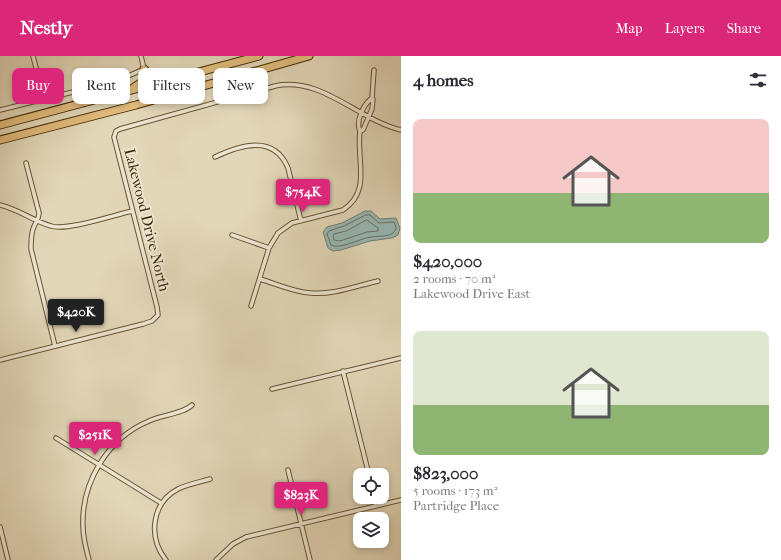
<!DOCTYPE html>
<meta charset="utf-8">
<style>
body{margin:0;font-family:"IM FELL French Canon",serif;background:#f2f2f3;color:#2b2b33;height:100vh;display:flex;flex-direction:column;font-size:15px;white-space:nowrap}
*{box-sizing:border-box;margin:0}
p{font-size:13px;color:#7c7c81}
.icon{flex:none;width:22px;height:22px;fill:none;stroke:currentColor;stroke-width:2;stroke-linecap:round;stroke-linejoin:round}
.map{position:relative;flex:1;overflow:hidden}
.side{display:flex;flex-direction:column;background:#fff;width:380px}
.side>*{flex:none}
.guide{position:absolute;left:12px;top:12px;width:329px;height:36px;display:flex;gap:8px}
.tools{position:absolute;left:353px;top:412px;display:grid;gap:8px}
.tools a{display:grid;place-items:center;width:36px;height:36px;border-radius:8px;background:#fff;box-shadow:0 2px 6px #0003;font-size:20px}
.price{position:absolute;translate:-50% -34px;padding:0 9px;border-radius:4px;background:#db2777;color:#fff;font-size:13px;line-height:26px;filter:drop-shadow(0 1px 2px #0008)}
.price::after{content:'';position:absolute;left:50%;top:24px;width:12px;height:9px;margin-left:-6px;background:inherit;clip-path:polygon(0 0,100% 0,50% 100%)}
.price.current{background:#222;color:#fff}
ul{padding:0;list-style:none}
li{display:grid;align-content:center;gap:8px;height:212px;padding:0 12px}
li span{display:grid;place-items:center;height:124px;border-radius:8px;color:#555}
li>.icon{margin-inline-start:auto}
span .icon{width:72px;height:72px;fill:#fffc;stroke-width:1}
li b{font-size:17px}
h2{display:flex;justify-content:space-between;align-items:center;height:48px;padding:0 12px;font-size:17px}
.tag{padding:0 14px;border-radius:8px;background:#fff;box-shadow:0 2px 6px #0003;font-size:14px;line-height:36px}
.tag.current{background:#db2777;color:#fff}
header{display:flex;align-items:center;gap:24px;box-sizing:border-box;height:56px;padding:0 20px;background:#db2777;color:#fff}
header strong{font-size:19px}
nav{display:flex;gap:22px;margin-inline-start:auto;font-size:14px}
main{display:flex;flex:1;min-height:0}
.map>svg:first-child{display:block}
.water{fill:#96b8b5;stroke:#747f6f}
.lines{fill:none;stroke-linecap:round;stroke-linejoin:round}
.shore{stroke:#6b705e;stroke-width:1}
.street-casing{stroke:#685432;stroke-width:5.5}
.highway-casing{stroke:#402906;stroke-width:9}
.street{stroke:#ece5d1;stroke-width:3.5}
.highway{stroke:#e1bc7c;stroke-width:7}
.labels{text-anchor:middle;stroke-width:4;stroke-linejoin:round;paint-order:stroke}
.street-label{font-size:15px;fill:#402906;stroke:#ece5d1}
</style>
<header>
<strong>Nestly</strong>
<nav><a>Map</a><a>Layers</a><a>Share</a></nav>
</header>
<main>
<div class="map">
<svg width="401" height="504" viewBox="0 0 401 504">
<rect width="100%" height="100%" fill="#e2d7b8"/>
<filter id="stains"><feTurbulence type="fractalNoise" baseFrequency=".005" numOctaves="4"/><feColorMatrix values="0 0 0 0 .2 0 0 0 0 .09 0 0 0 0 .02 0 0 0 .5 -.17"/></filter>
<radialGradient id="worn" r=".72"><stop offset=".6" stop-color="#630" stop-opacity="0"/><stop offset="1" stop-color="#630" stop-opacity=".3"/></radialGradient>
<path class="water" d="M365 155H371L380 163 396 162 400 172 398 179 392 182 370 185 341 194 333 195 328 192 323 176 327 171 342 167Z"/>
<g class="lines">
<path class="shore" d="M366 159H370L379 167 394 166 396 171C396 173 395 175 393 177 388 181 377 180 371 181 361 182 340 194 331 189L327 178 329 175 344 170Z
M367 164 378 172V175L367 176 340 185 334 184 333 180 334 178 346 175Z"/>
<defs>
<path id="street" d="M33 0 44 43
M0 54 117 25 144 13 141 0
M360 75 363 74 372 53 373 43 372 42 374 14
M215 101C240 89 274 78 288 112L301 165
M26 107 39 157C39 163 35 167 33 173 31 179 31 186 31 193L55 290
M0 149C18 153 33 165 51 170 67 175 114 159 132 155
M232 179 269 192
M260 223C277 228 293 236 311 237 333 239 356 230 378 225
M251 250 269 192 278 177 292 167 343 154C372 135 356 104 360 75 355 65 364 48 372 42
M0 304 143 268 152 265 158 259 157 251 114 81 116 75 120 73 275 30C322 20 358 64 401 74
M343 315 369 419
M272 333 401 302
M56 382 161 447
M288 414 310 504
M374 441 376 450
M0 471 8 504
M89 504C86 493 83 482 83 471 81 426 108 382 149 365 161 359 183 358 192 349
M166 504C148 482 151 447 178 433 188 428 200 426 210 423
M216 504 233 488 246 481 401 444"/>
<path id="highway" d="M144 13C153 22 154 23 166 23
M133 32 142 26 144 13
M0 69 259 0
M0 84 136 49 309 0"/>
</defs>
<use href="#street" class="street-casing"/>
<use href="#highway" class="highway-casing"/>
<use href="#street" class="street"/>
<use href="#highway" class="highway"/>
</g>
<g class="labels">
<g class="street-label">
<text transform="translate(147 164) rotate(76)" y="5">Lakewood Drive North</text>
</g>
</g>
<rect width="100%" height="100%" filter="url(#stains)"/>
<rect width="100%" height="100%" fill="url(#worn)"/>
</svg>
<div class="tools">
<a><svg class="icon" aria-label="locate" viewBox="0 0 24 24"><circle cx="12" cy="12" r="6"/><path d="M12 2v4M12 18v4M2 12h4M18 12h4"/></svg></a>
<a><svg class="icon" aria-label="layers" viewBox="0 0 24 24"><path d="M12 4l9 5-9 5-9-5zM3 14l9 5 9-5"/></svg></a>
</div>
<b class="price" style="left:303px;top:157px">$754K</b>
<b class="price current" style="left:76px;top:277px">$420K</b>
<b class="price" style="left:95px;top:400px">$251K</b>
<b class="price" style="left:301px;top:460px">$823K</b>
<div class="guide">
<a class="tag current">Buy</a>
<a class="tag">Rent</a>
<a class="tag">Filters</a>
<a class="tag">New</a>
</div>
</div>
<section class="side">
<h2>4 homes<svg class="icon" aria-label="filters" viewBox="0 0 24 24"><path d="M4 7h16M4 17h16"/><circle cx="9" cy="7" r="2"/><circle cx="15" cy="17" r="2"/></svg></h2>
<ul>
<li><span style="background:linear-gradient(#f6c9c9 60%,#8fb573 0)"><svg class="icon" aria-label="home" viewBox="0 0 24 24"><path d="M3 11l9-7 9 7M6 9v11h12V9"/></svg></span><div><b>$420,000</b><p>2 rooms · 70 m²</p><p>Lakewood Drive East</p></div></li>
<li><span style="background:linear-gradient(#dfe7d0 60%,#8fb573 0)"><svg class="icon" aria-label="home" viewBox="0 0 24 24"><path d="M3 11l9-7 9 7M6 9v11h12V9"/></svg></span><div><b>$823,000</b><p>5 rooms · 173 m²</p><p>Partridge Place</p></div></li>
</ul>
</section>
</main>
